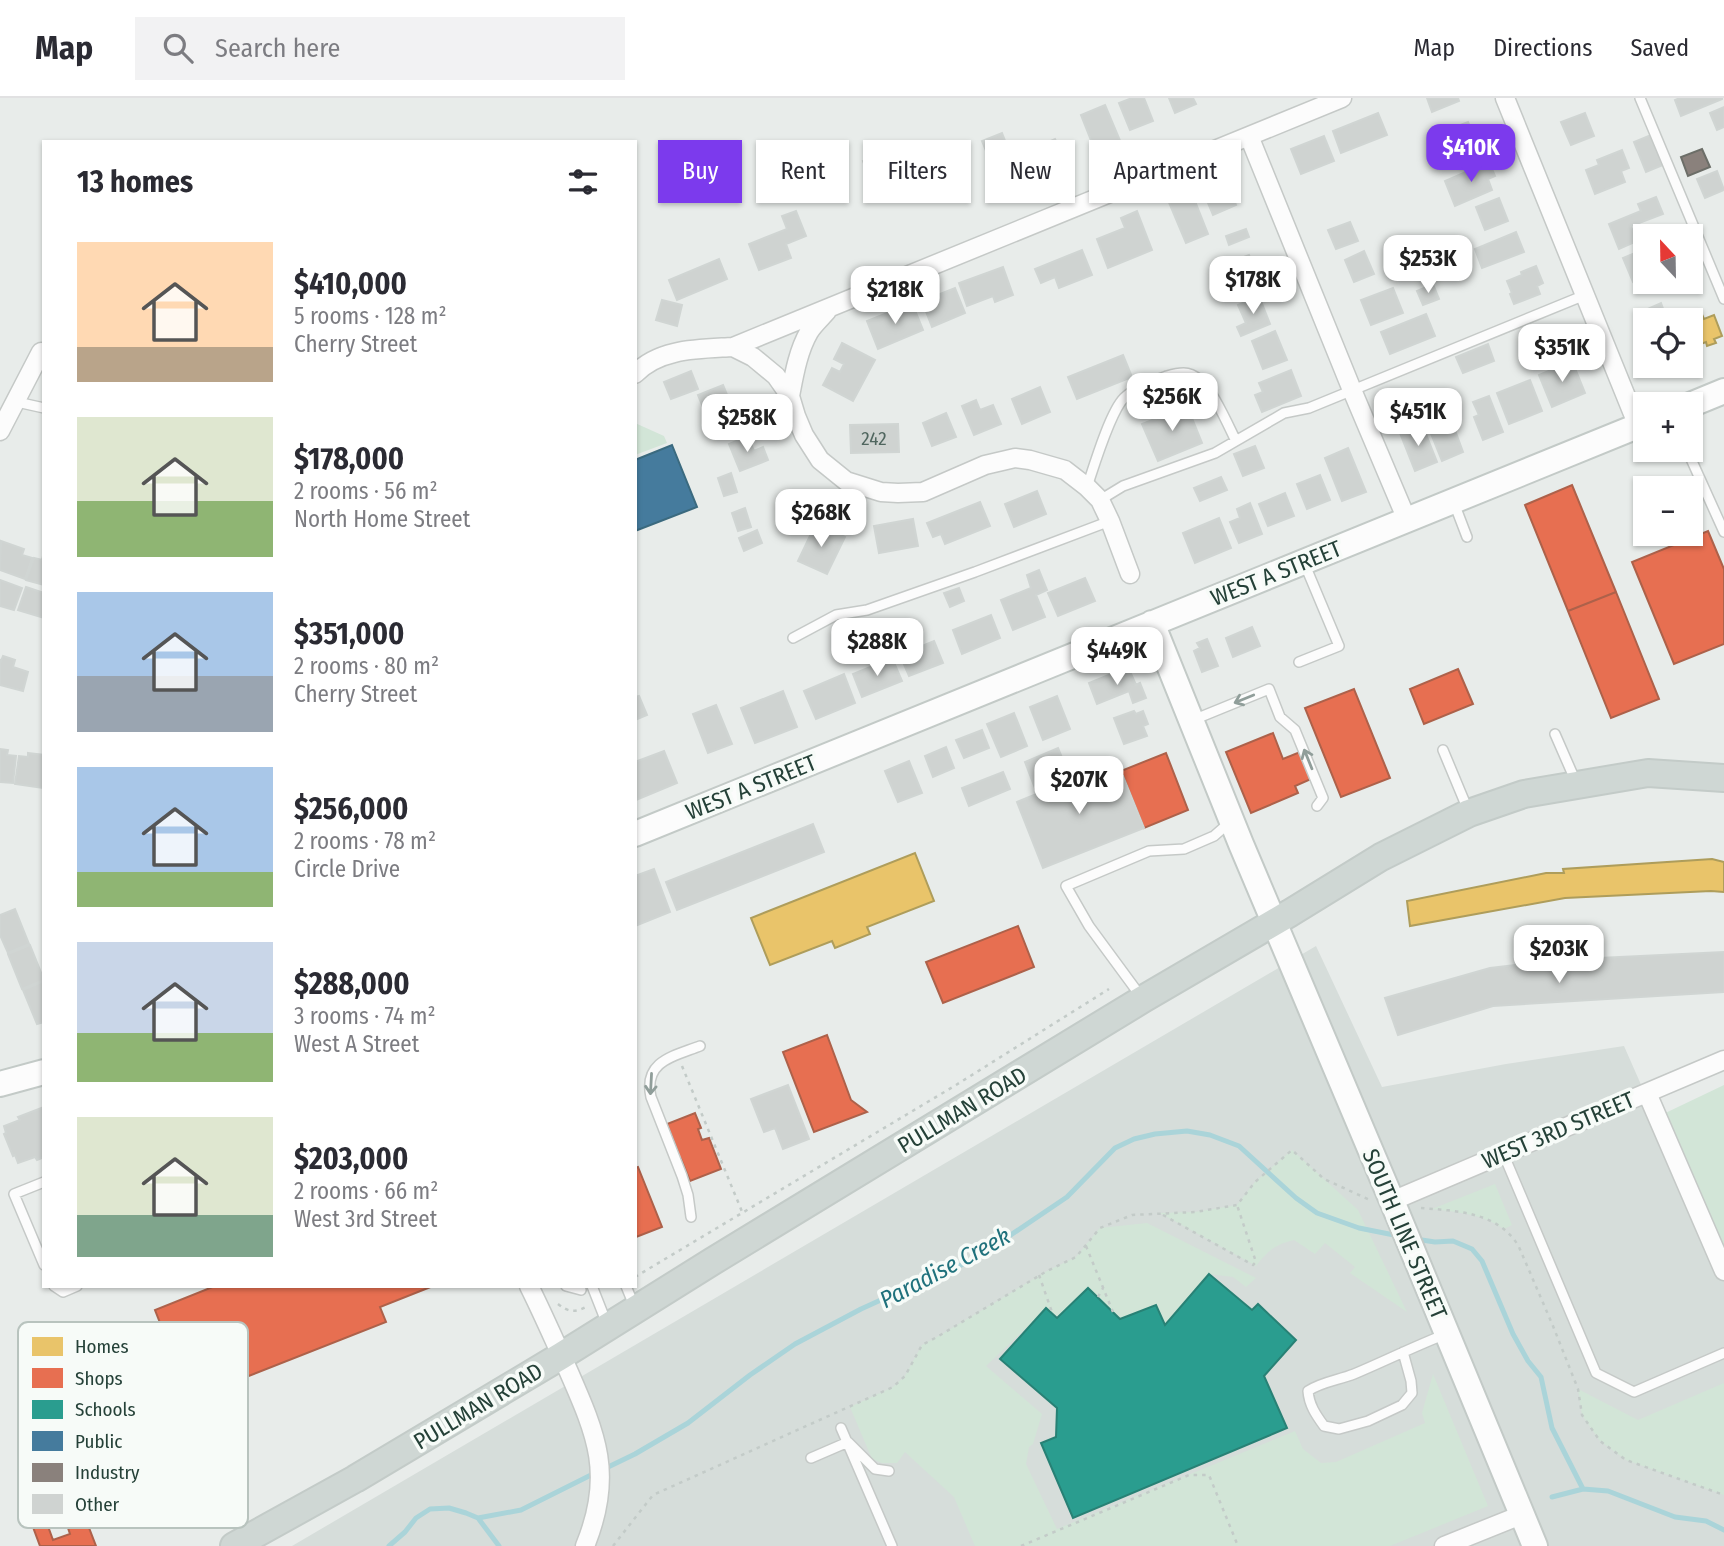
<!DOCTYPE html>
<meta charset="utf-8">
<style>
body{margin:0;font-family:"Fira Sans Condensed",sans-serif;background:#f2f2f3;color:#2b2b33;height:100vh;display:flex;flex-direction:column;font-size:26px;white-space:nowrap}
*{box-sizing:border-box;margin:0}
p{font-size:23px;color:#7c7c81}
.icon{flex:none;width:38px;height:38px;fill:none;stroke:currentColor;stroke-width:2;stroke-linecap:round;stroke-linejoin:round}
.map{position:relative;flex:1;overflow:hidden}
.drawer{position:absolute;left:42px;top:42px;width:595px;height:1148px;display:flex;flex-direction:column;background:#fff;border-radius:0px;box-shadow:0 2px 5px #0004}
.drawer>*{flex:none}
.guide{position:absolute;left:658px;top:42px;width:665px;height:63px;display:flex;gap:14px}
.needle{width:46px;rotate:338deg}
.fabs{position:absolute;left:1633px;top:126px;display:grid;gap:14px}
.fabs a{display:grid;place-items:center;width:70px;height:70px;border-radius:0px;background:#fff;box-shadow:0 2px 5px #0004;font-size:35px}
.price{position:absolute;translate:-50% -60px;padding:0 16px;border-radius:14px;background:#fff;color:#222;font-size:23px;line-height:46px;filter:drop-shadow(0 2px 4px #0008)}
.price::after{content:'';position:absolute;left:50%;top:42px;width:21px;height:16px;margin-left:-10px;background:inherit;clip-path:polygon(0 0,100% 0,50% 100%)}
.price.current{background:#7c3aed;color:#fff}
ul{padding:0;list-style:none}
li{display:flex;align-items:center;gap:21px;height:175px;padding:0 35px}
li span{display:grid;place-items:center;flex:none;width:196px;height:140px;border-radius:0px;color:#555}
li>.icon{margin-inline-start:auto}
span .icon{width:84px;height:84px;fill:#fffc;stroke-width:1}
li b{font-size:30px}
h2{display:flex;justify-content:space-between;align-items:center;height:84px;padding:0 35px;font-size:30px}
.chip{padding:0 24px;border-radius:0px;background:#fff;box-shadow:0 2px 5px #0004;font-size:24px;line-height:63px}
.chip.current{background:#7c3aed;color:#fff}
header{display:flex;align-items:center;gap:42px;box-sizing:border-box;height:98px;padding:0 35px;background:#fff;border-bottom:2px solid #e1e1e2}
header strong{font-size:33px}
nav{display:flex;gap:38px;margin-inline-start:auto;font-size:24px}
.search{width:490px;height:63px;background:#f2f2f3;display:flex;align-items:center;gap:18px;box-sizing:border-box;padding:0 24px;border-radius:0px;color:#7c7c81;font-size:26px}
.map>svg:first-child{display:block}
.built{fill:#d6ddda}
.green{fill:#d2e5d7}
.homes{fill:#e9c46a;stroke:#ae9d5b;stroke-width:2}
.shops{fill:#e76f51;stroke:#ad614a;stroke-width:2}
.schools{fill:#2a9d8f;stroke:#288175;stroke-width:2}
.public{fill:#457b9d;stroke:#3b6a7f;stroke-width:2}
.industry{fill:#8a817c;stroke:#6c6e68;stroke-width:2}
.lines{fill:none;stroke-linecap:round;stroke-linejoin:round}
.stream{stroke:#aad4d9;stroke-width:5}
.building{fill:#cfd3d1;stroke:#d0d5d3;stroke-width:2}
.lane-casing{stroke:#c5c9c7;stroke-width:12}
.street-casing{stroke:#c5c9c7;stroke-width:21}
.secondary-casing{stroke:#c3cac7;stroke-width:28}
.primary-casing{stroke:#c3cbc8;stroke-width:30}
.path{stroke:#c3cbc8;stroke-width:2.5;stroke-dasharray:3.5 5;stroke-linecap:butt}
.lane{stroke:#fcfcfc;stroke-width:9}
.street{stroke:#fcfcfc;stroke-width:18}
.secondary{stroke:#fcfcfc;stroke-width:24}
.primary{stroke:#cfd7d4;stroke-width:26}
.oneway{stroke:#909e9a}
.labels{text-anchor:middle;stroke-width:7;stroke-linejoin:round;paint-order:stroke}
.number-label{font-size:19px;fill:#50665f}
.street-label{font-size:23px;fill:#254138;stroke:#f7fbf8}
.water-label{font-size:24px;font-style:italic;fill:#1f717c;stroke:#f7fbf8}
.key{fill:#f7fbf8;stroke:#b8c3be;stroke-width:2}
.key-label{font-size:19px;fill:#254138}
</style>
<header>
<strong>Map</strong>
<div class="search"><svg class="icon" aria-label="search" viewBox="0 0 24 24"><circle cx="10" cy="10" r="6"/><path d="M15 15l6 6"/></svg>Search here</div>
<nav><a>Map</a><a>Directions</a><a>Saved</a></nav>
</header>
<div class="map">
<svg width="1724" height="1448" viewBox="0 0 1724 1448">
<rect width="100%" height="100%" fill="#e8ecea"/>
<path class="built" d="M1316 848 1382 989 1506 966 1624 948 1724 1175V1448H292Z"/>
<path class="green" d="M635 325 664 338 667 345 635 357Z
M1724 987V1173L1657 1019Z
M1292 1052 1358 1112 1407 1214 1350 1175 1355 1169 1325 1145 1315 1156 1294 1142C1276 1146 1267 1153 1256 1168L1160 1115 1195 1114 1237 1107 1255 1084Z
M1495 1086 1512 1127 1504 1131C1482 1116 1457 1114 1432 1111Z
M1147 1125 1256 1180 1246 1189 1233 1179 1209 1176 1165 1227 1155 1207 1120 1221 1088 1190 1057 1220 1046 1211 986 1268 1042 1316 1033 1346 1029 1349 1026 1366 1057 1431 1295 1333 1303 1351 1321 1365 1336 1364 1425 1325 1422 1315 1433 1276 1488 1408 1390 1448H975L954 1399 905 1354 897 1365H882L872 1361 850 1309 893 1289 905 1278 922 1247 937 1239 1047 1173 1076 1159 1100 1130Z
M1724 1285V1397L1626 1362 1600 1343 1582 1317 1578 1291 1638 1322Z"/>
<path class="homes" d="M1700 212 1704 221 1714 217 1722 238 1714 241 1716 245 1707 248 1706 244 1698 247 1690 230V227L1693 226 1689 216Z
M915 755 934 803 867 829 870 836 835 850 832 843 770 867 751 820Z
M1712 761 1724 764V794L1711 793 1565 800 1410 828 1407 803 1546 775H1564L1563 771Z"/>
<path class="shops" d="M1572 387 1616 494 1568 513 1525 407Z
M1708 433 1724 471V546L1674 566 1632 464Z
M1616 494 1659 601 1611 620 1568 513Z
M1458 571 1473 606 1424 626 1410 591Z
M1354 591 1390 680 1341 699 1305 610Z
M1273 635 1283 661 1300 654 1311 681 1295 688 1298 695 1251 715 1226 654Z
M1166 655 1188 712 1144 730 1121 673Z
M1018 828 1034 869 943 905 926 864Z
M827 937 851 1002 867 1014 814 1034 783 954Z
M695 1015 701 1030 698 1031 702 1042 709 1040 721 1071 690 1083 681 1061 679 1062 676 1055 678 1054 667 1026Z
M638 1069 662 1129 636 1139 635 1070Z
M215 1188H433L380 1209 386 1224 190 1301 155 1212Z
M81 1409 96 1448H40L33 1429 45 1420 53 1442 70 1436 62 1412Z"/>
<path class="schools" d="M1209 1176 1252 1212 1258 1206 1296 1242 1264 1278 1287 1330 1073 1420 1041 1345 1056 1339 1057 1310 1000 1261 1046 1210 1057 1220 1088 1190 1120 1221 1156 1207 1165 1227Z"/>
<path class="public" d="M672 347 697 409 635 433V362Z"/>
<path class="industry" d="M1702 51 1710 69 1688 78 1681 59Z"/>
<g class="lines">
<path class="stream" d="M1415 1141 1435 1144 1453 1143 1472 1151 1482 1163 1513 1236 1528 1263 1541 1279 1552 1330 1583 1391
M604 1371 635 1356 688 1325 750 1277 795 1246 861 1211 916 1186 942 1177 984 1155 1067 1099 1115 1050 1134 1041 1155 1036 1187 1033 1210 1037 1239 1048 1296 1100 1317 1115 1359 1130 1399 1138
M1552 1399 1583 1391 1608 1393 1675 1419 1706 1423 1724 1432
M478 1420 521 1412 595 1375
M389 1448 405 1434 416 1420 430 1411 449 1410 466 1415 478 1420 499 1448"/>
</g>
<path class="building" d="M1132 0H1144L1153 23 1130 32 1119 5Z
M1169 0H1193L1196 6 1175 15Z
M1427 0H1458L1459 3 1432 14Z
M1680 0H1722V1L1681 18 1675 2Z
M1105 7 1121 45 1096 55 1081 17Z
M1724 9V29L1717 32 1710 15Z
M1378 15 1387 37 1341 55 1333 33Z
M1585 15 1594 38 1571 47 1561 24Z
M1468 24 1479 51 1443 65 1432 38Z
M1002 35 1011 58 991 65 982 43Z
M1651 37 1663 67 1646 74 1634 44Z
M1324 38 1334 63 1301 76 1291 51Z
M1055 41 1063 60 1040 70 1032 51Z
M924 50 930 65 939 61 948 83 912 98 902 73 872 85 863 63 896 51 900 60Z
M1622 52 1629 70 1621 73 1625 84 1595 96 1586 72 1599 67 1597 62Z
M1489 64 1495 78 1488 81 1492 92 1455 108 1445 83Z
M1717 73 1724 92 1705 100 1697 81Z
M1224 78 1236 107 1213 117 1201 88Z
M1191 93 1208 136 1186 145 1168 102Z
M1656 99 1663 116 1631 128 1637 143 1619 151 1609 126 1641 113 1638 106Z
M1499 100 1508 123 1485 132 1476 109Z
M796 113 806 138 786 146 791 160 759 172 749 146 787 131 782 118Z
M1137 113 1152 152 1108 170 1097 141 1125 130 1121 120Z
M1350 124 1358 143 1336 151 1328 132Z
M1246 131 1249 139 1229 147 1226 138Z
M1516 134 1524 154 1482 170 1475 151Z
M1645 151V179L1633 184 1623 160Z
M1082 152 1092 177 1059 190 1055 179 1041 185 1035 171Z
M1364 153 1374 176 1354 184 1345 162Z
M1249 157 1259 182 1219 197 1210 172Z
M719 161 727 181 677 202 669 182Z
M1536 168 1543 185 1537 188 1540 196 1514 206 1510 196 1512 195 1507 183 1522 177 1521 174Z
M1003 169 1013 197 995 204 993 198 967 208 959 185Z
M1433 186 1439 201 1423 207 1417 193Z
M955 190 965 215 932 229 922 203Z
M1393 190 1403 215 1371 227 1361 202Z
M1259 198 1270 226 1241 238 1237 229 1246 225 1238 207Z
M662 202 682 207 677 228 656 222Z
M912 205 923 232 878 251 867 223Z
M1661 205 1666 219 1658 222H1646L1643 213Z
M1426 216 1435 238 1390 256 1381 234Z
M1275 233 1287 262 1263 271 1252 243Z
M842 245 875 262 853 303 823 287 832 270 840 274 844 266 834 261Z
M1488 246 1494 263 1463 275 1456 259Z
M1123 257 1132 279 1077 301 1068 279Z
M1572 263 1585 295 1552 309 1539 277Z
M1291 272 1301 298 1262 314 1255 297 1263 294 1259 285Z
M691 273 698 291 671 301 664 284Z
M1530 282 1542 313 1509 326 1497 295Z
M723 287 736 319 711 329 698 297Z
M1040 289 1050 314 1022 326 1012 301Z
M1489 298 1503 334 1483 342 1474 319 1479 317 1473 304Z
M976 302 980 312 993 307 1001 326 974 337 962 308Z
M1187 308 1202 345 1158 363 1142 326Z
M946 315 956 339 932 348 923 325Z
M1452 324 1463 354 1442 363 1430 333Z
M898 326 899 354 851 355 850 327Z
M1422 326 1437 364 1415 373 1400 335Z
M748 338 754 353 763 349 768 362 740 373 729 346Z
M1255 348 1264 370 1243 378 1234 356Z
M1348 350 1366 394 1342 403 1325 360Z
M731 375 737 394 724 398 718 380Z
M1320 377 1330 402 1307 411 1297 386Z
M1221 379 1227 392 1200 403 1194 390Z
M1037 393 1046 416 1014 429 1005 406Z
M1285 395 1294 418 1268 428 1259 406Z
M980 404 990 428 945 446 941 436 933 439 927 425Z
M1250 405 1262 436 1239 445 1230 424 1240 420 1237 411Z
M745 410 751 429 738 433 732 415Z
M1219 420 1231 450 1195 465 1183 435Z
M913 421 918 448 879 455 874 428Z
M816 425 845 439 827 476 798 463Z
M757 432 762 445 744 453 739 440Z
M1 443 24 451 22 457 32 460 25 481 0 472Z
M43 458H44V487L26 482 34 460 42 462Z
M1039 472 1047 492 1036 497 1045 519 1013 532 1001 502 1031 490 1027 477Z
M1085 480 1095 503 1058 518 1048 495Z
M0 482 22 490 14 512 0 508Z
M26 489 44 495V520L18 512Z
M959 490 964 503 950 509 944 495Z
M991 517 1000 540 962 556 953 532Z
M1252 529 1260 548 1233 559 1226 540Z
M1207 541 1218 568 1202 574 1194 553 1200 550 1197 545Z
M934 543 943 565 909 578 900 557Z
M3 558 15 562 13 569 28 574 23 593 0 587V562L1 563Z
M892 560 902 583 862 599 853 576Z
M1128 569 1136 587 1140 585 1146 600 1133 605 1129 593 1097 606 1089 585Z
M844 576 855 605 816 621 804 593Z
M783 593 797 629 755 645 741 610Z
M639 598 647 617 635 622V599Z
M1057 598 1070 631 1043 642 1030 609Z
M716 607 732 646 708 655 693 616Z
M1134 613 1136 616 1143 613 1148 626 1143 628 1147 638 1124 646 1114 620Z
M1014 615 1027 648 1001 659 987 626Z
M982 632 989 650 964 660 956 642Z
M946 649 954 670 933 679 925 658Z
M1058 650 1070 679 1036 693 1025 664Z
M0 651 8 652 7 657 16 658 13 685 0 684Z
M664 653 677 685 636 702 635 664Z
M28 655 44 657V690L15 686 19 658 28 659Z
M909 663 922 695 898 704 885 673Z
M1100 670 1106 685 1123 678 1144 730 1043 770 1017 704Z
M1003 674 1010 691 969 708 962 690Z
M813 726 824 754 677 812 666 784Z
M654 771 670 814 635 828V778Z
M15 811 29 846 8 855 0 837V817Z
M30 847 44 882 22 891 8 856Z
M1724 854V894L1493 908 1398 937 1385 900 1490 870 1557 862Z
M44 883V924L37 926 23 892Z
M788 987 809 1041 783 1051 775 1030 764 1034 751 1001Z
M44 1009V1059L37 1062 35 1059 18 1065 15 1057 13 1058 4 1036 6 1035 4 1028 20 1022 18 1019Z"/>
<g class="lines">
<defs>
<path id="lane" d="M1640 0 1724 201
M17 304 44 310
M1687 352 1724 434
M1087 389C1094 368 1110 314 1124 300 1135 289 1153 283 1167 278 1184 273 1192 273 1205 287 1215 297 1229 329 1236 343
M1100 402 1123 388 1215 355 1284 315 1309 310 1585 197
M1454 405 1467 439
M793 540 836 517 867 512 975 474 1110 423
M1299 564 1339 548 1305 467
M1193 622 1269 591 1280 619 1295 632 1323 700 1317 708
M1555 636 1576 684
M1443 652 1468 712
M1142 900 1089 828 1066 788 1149 753 1184 751 1214 738 1230 724
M1503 1055 1596 1275 1634 1294 1724 1255
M44 1084 14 1096 44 1167
M691 1119 688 1097 682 1078 651 999C643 963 674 958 700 948
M54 1188 63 1194 77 1188
M566 1188 581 1192
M592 1188 607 1226
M626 1188 635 1210
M1403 1254 1411 1283 1412 1295 1402 1307 1368 1323 1339 1331 1324 1328C1316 1317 1309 1307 1308 1293 1321 1284 1339 1282 1354 1276 1385 1263 1415 1248 1446 1236
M841 1330 892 1448
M811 1360 848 1344 875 1371 889 1373"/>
<path id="street" d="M1505 0 1638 328
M1249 38 1352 292 1407 422
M733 249 753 259 776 278 790 298 796 318 804 337 820 362 846 383 881 394 898 395 923 394 985 367 1015 360 1030 362 1065 372 1087 389 1100 402 1110 423 1130 476
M635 276C659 250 700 251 733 249L1342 0
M790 298C794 277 798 253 809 234 813 227 821 220 827 213
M0 333 41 254
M1647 995 1724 1173
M1392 1103 1724 962
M529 1188C543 1216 555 1244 568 1272 597 1338 614 1377 585 1448
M1444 1448 1521 1417"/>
<path id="secondary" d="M1690 307 1724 293
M1152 525 1241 746 1392 1103 1535 1448
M635 736 1645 325
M0 986 44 974"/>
<path id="primary" d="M234 1448 355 1381 561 1258 713 1163 1143 901 1290 815 1381 759 1469 715 1524 696 1648 675 1724 680"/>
</defs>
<use href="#lane" class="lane-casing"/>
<use href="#street" class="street-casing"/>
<use href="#secondary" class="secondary-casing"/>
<use href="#primary" class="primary-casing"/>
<path class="path" d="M682 968 743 1116
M1421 1110C1457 1113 1499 1114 1519 1149L1553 1228 1578 1291 1582 1317 1600 1343 1626 1362 1724 1397
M1163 1117 1253 1167 1256 1164 1237 1107
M1086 1148 1113 1214
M1039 1177 1053 1217
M635 1179 956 987 1109 891
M1098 1199 1103 1190
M558 1206C568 1214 575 1215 586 1209
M613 1448 653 1397 893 1289 905 1278 922 1247 937 1239 1047 1173 1076 1159 1100 1130 1132 1117 1195 1114 1237 1107 1255 1084 1292 1052 1324 1081 1370 1102
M1021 1448 1189 1377H1209L1238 1448"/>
<use href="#lane" class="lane"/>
<use href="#street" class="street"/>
<use href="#secondary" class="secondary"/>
<use href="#primary" class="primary"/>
</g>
<defs><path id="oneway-shaft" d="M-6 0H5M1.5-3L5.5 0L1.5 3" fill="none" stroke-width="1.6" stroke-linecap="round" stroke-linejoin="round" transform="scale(1.75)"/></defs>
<g class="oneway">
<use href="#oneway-shaft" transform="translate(1244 601) rotate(158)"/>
<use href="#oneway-shaft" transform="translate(1308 661) rotate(-112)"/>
<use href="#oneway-shaft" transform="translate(651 986) rotate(93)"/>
</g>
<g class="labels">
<g class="number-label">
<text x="874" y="347">242</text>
</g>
<g class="street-label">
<text transform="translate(1276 475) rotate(-22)" y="8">WEST A STREET</text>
<text transform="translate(751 689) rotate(-22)" y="8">WEST A STREET</text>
<text transform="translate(962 1012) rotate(-31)" y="8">PULLMAN ROAD</text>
<text transform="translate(1558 1032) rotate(-23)" y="8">WEST 3RD STREET</text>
<text transform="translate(1405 1136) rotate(67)" y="8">SOUTH LINE STREET</text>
<text transform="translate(478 1308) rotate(-31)" y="8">PULLMAN ROAD</text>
</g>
<g class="water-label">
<text transform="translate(945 1170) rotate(-28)" y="8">Paradise Creek</text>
</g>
</g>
<rect x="18" y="1224" width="230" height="206" rx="10" class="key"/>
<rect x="32" y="1239" width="31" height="19" fill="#e9c46a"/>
<rect x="32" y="1270" width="31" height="20" fill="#e76f51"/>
<rect x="32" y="1302" width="31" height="19" fill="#2a9d8f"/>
<rect x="32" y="1333" width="31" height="20" fill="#457b9d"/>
<rect x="32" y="1365" width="31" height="19" fill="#8a817c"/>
<rect x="32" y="1396" width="31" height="20" fill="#cfd3d1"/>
<g class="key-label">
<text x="75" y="1255">Homes</text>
<text x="75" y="1287">Shops</text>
<text x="75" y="1318">Schools</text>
<text x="75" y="1350">Public</text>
<text x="75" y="1381">Industry</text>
<text x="75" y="1413">Other</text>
</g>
</svg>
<div class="fabs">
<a><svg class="needle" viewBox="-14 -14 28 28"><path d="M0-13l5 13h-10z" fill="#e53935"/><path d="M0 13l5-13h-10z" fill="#7c7c81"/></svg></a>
<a><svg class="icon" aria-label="locate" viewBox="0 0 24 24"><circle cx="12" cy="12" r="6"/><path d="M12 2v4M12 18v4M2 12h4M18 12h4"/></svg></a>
<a>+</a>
<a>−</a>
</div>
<b class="price current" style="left:1471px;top:86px">$410K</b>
<b class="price" style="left:1428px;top:197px">$253K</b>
<b class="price" style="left:1253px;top:218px">$178K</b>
<b class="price" style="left:895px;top:228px">$218K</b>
<b class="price" style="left:1562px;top:286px">$351K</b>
<b class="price" style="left:1172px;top:335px">$256K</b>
<b class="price" style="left:1418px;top:350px">$451K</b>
<b class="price" style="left:747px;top:356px">$258K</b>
<b class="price" style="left:821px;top:451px">$268K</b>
<b class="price" style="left:877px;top:580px">$288K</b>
<b class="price" style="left:1117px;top:589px">$449K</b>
<b class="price" style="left:1079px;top:718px">$207K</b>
<b class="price" style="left:1559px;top:887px">$203K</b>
<div class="guide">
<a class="chip current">Buy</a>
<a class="chip">Rent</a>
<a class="chip">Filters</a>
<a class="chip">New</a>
<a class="chip">Apartment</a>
</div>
<section class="drawer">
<h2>13 homes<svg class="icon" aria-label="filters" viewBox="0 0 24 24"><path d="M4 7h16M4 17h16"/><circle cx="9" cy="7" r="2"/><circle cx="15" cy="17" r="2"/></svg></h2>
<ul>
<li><span style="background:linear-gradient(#ffd9b3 75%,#b9a48a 0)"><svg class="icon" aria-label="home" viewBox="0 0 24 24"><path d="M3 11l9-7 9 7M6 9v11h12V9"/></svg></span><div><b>$410,000</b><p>5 rooms · 128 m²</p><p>Cherry Street</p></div></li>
<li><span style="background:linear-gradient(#dfe7d0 60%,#8fb573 0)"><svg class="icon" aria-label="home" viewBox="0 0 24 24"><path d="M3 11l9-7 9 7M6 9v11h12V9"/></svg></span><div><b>$178,000</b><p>2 rooms · 56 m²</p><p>North Home Street</p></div></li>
<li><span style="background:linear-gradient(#a9c7e8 60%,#9aa5b1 0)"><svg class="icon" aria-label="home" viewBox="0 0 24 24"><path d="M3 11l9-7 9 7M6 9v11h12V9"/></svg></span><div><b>$351,000</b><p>2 rooms · 80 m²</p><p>Cherry Street</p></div></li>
<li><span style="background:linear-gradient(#a9c7e8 75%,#8fb573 0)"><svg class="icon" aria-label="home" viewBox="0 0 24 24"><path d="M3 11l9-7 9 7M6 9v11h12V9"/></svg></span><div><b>$256,000</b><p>2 rooms · 78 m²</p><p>Circle Drive</p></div></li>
<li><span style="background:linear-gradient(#c9d6e8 65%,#8fb573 0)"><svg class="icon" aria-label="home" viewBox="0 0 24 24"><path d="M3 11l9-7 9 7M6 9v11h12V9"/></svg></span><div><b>$288,000</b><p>3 rooms · 74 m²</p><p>West A Street</p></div></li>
<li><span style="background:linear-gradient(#dfe7d0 70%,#7fa58c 0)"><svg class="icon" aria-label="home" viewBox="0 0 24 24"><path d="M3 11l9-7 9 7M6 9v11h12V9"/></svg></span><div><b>$203,000</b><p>2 rooms · 66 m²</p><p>West 3rd Street</p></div></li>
</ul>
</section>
</div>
